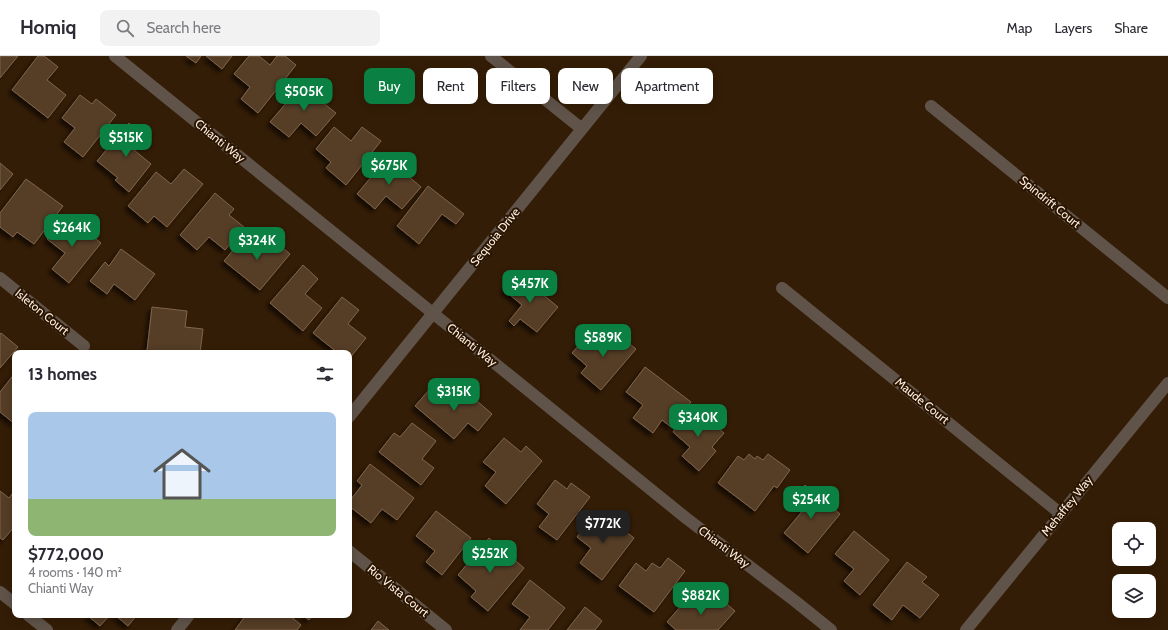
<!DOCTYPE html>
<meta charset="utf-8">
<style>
body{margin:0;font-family:Cabin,sans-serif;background:#f2f2f3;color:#2b2b33;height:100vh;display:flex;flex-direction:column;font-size:15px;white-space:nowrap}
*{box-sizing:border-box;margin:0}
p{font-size:13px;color:#7c7c81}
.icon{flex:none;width:22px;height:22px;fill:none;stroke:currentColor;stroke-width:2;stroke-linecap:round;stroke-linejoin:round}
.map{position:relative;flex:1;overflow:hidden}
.side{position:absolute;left:12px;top:294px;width:340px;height:268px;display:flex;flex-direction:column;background:#fff;border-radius:8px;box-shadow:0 2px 10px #0003}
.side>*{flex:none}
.banner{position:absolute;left:364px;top:12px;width:380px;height:36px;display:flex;gap:8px}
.buttons{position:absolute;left:1112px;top:466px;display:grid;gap:8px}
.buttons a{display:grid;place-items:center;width:44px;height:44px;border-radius:8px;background:#fff;box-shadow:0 2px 10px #0003;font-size:20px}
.price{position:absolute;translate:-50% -34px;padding:0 9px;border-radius:8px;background:#0b8043;color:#fff;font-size:13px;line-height:26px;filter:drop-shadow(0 1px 2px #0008)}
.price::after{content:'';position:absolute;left:50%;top:24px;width:12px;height:9px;margin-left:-6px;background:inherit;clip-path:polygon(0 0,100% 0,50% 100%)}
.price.current{background:#222;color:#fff}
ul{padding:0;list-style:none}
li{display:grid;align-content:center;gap:8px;height:212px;padding:0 16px}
li span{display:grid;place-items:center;height:124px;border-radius:8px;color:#555}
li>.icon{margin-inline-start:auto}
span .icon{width:72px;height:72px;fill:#fffc;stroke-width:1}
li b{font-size:17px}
h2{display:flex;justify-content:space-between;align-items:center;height:48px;padding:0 16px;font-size:17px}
.pill{padding:0 14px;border-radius:8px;background:#fff;box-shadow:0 2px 10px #0003;font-size:14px;line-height:36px}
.pill.current{background:#0b8043;color:#fff}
header{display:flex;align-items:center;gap:24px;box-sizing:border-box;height:56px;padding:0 20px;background:#fff;border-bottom:1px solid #e1e1e2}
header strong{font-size:19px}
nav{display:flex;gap:22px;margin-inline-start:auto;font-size:14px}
.search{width:280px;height:36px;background:#f2f2f3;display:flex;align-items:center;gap:10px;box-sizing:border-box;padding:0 14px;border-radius:8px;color:#7c7c81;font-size:15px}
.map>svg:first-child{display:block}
.building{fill:#553d26;stroke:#80654d;filter:url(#shadow)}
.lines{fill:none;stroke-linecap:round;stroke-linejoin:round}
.minor{stroke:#60544a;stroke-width:12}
.labels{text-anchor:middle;stroke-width:4;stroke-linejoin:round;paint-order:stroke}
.street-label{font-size:12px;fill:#feeee0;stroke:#291400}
</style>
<header>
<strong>Homiq</strong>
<div class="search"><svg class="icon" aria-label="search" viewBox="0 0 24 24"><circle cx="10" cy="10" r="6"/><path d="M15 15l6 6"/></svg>Search here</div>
<nav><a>Map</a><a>Layers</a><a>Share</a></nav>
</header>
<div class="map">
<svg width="1168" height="574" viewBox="0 0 1168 574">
<defs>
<filter id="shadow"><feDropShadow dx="-3.5" dy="3.5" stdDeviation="2" flood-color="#0009"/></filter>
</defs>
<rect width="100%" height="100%" fill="#341d06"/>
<path class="building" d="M0 0H18L0 22Z
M38 0H44L58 11 47 24 66 39 48 62 12 34Z
M186 0H201L196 7Z
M206 0H232L222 13Z
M249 0H259L270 9 277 0H285L296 9 258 57 241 43 250 31 234 18Z
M305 25 322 39 318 43 336 57 316 80 301 67 289 81 270 66Z
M80 39 92 48 96 43 116 59 83 101 64 86 75 72 62 62Z
M129 67 145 81 134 94 151 108 129 136 115 124 118 122 97 105Z
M334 71 351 85 362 71 381 85 346 129 326 112 331 106 316 93Z
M387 102 421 131 402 153 386 140 375 153 357 138Z
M0 107 13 118 0 134Z
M184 113 203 128 167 171 154 160 148 167 128 150 156 116 171 128Z
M26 123 63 150 34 188 17 176 13 181 0 171V157Z
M428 130 464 158 456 168 442 158 419 188 397 170Z
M215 137 234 153 229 159 244 171 225 194 209 181 197 194 180 179Z
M66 159 101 187 69 227 52 213 65 197 47 183Z
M245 180 263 196 273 184 290 198 260 234 224 205Z
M121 193 155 218 135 244 114 228 107 238 90 225 105 206 109 210Z
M303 209 318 223 305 238 322 252 303 275 270 247Z
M518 218 558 251 537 276 520 263 514 270 509 265 522 249 504 234Z
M342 241 359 254 348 268 366 282 349 303V297H338L313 277Z
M152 251 187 255 185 271 203 273 200 297H164L147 295Z
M1 277 18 291 0 312V278Z
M589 277 606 292 617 278 636 293 601 334 581 317 587 310 572 297Z
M645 311 691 346 671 371 662 364 653 377 633 362 643 349 626 336Z
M15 317V368L0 356V336Z
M461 331 492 358 478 375 468 367 454 383 415 350 429 334 447 348Z
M693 351 724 377 712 391 716 395 699 415 682 400 690 391 673 376Z
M412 367 436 385 422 403 434 412 421 429 379 396 394 377 400 381Z
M504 382 521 396 526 390 542 405 506 448 485 430 496 416 483 406Z
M749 398 755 403 757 400 763 404 768 398 790 414 777 432 774 430 755 455 718 427 738 400 744 404Z
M370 408 414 442 397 464 382 453 371 467 349 450V446L362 429 357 425Z
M555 424 567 433 571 427 590 441 557 484 539 471 549 458 537 448Z
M805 429 840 458 808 497 784 477 805 452 794 443Z
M15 434V470L3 484 0 482V435L9 442Z
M598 454 634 482 602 524 580 507 591 492 577 481Z
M436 455 471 482 442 519 426 506 435 495 416 480Z
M854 475 889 504 860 539 844 525 854 513 835 498Z
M489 482 524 512 488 555 471 541 476 535 458 519Z
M668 502 685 515 654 556 619 530 636 507 646 515 652 507 660 512Z
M907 506 927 521 922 526 939 539 920 562 903 549 892 564 873 549Z
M530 524 565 552 548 574H520L530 561 512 548Z
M716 539 735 555 718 574H676L667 566 688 542 703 555Z
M585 551 602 565 595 574H567Z
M87 559H110L100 570Z
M115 559H137L128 570Z
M246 559H252L255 561 257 559H289L301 569 297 574H235Z
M302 559H313L309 564Z
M378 565 389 574H371Z"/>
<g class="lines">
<path class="minor" d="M115 0 686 462 795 545 831 574
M491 0 582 73
M931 50 1168 242
M0 222 84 290
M782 232 1061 458
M349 361 641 0
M349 495 446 574
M0 536 15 548
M28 559 47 574
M177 574 189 559
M966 574 1168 327"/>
</g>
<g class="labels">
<g class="street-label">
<text transform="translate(220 85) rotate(39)" y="4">Chianti Way</text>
<text transform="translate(1050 146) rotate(39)" y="4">Spindrift Court</text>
<text transform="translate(495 181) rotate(-51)" y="4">Sequoia Drive</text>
<text transform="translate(42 256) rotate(39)" y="4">Isleton Court</text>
<text transform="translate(472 289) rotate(39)" y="4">Chianti Way</text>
<text transform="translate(922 345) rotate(39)" y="4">Maude Court</text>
<text transform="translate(1067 450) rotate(-51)" y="4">Mehaffey Way</text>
<text transform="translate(724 491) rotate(37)" y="4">Chianti Way</text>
<text transform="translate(398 535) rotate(39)" y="4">Rio Vista Court</text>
</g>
</g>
</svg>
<div class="buttons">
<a><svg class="icon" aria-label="locate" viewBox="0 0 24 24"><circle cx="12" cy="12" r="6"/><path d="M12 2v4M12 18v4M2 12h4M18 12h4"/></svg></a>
<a><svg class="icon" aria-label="layers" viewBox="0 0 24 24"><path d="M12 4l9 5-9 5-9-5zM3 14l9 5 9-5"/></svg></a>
</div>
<b class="price" style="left:304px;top:56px">$505K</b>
<b class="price" style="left:126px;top:102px">$515K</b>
<b class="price" style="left:389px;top:130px">$675K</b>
<b class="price" style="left:72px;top:192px">$264K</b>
<b class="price" style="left:257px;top:205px">$324K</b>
<b class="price" style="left:530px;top:248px">$457K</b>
<b class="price" style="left:603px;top:302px">$589K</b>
<b class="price" style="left:454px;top:356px">$315K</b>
<b class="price" style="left:698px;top:382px">$340K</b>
<b class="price" style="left:811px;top:464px">$254K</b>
<b class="price current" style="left:603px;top:488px">$772K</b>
<b class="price" style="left:490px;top:518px">$252K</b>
<b class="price" style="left:701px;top:560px">$882K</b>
<div class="banner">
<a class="pill current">Buy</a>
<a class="pill">Rent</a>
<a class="pill">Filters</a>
<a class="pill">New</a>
<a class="pill">Apartment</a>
</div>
<section class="side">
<h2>13 homes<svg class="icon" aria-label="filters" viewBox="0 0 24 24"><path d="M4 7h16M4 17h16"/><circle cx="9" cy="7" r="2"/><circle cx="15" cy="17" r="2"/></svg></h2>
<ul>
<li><span style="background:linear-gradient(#a9c7e8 70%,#8fb573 0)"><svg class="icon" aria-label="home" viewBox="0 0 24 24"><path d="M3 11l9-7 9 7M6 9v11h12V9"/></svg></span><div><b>$772,000</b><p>4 rooms · 140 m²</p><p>Chianti Way</p></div></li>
</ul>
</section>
</div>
